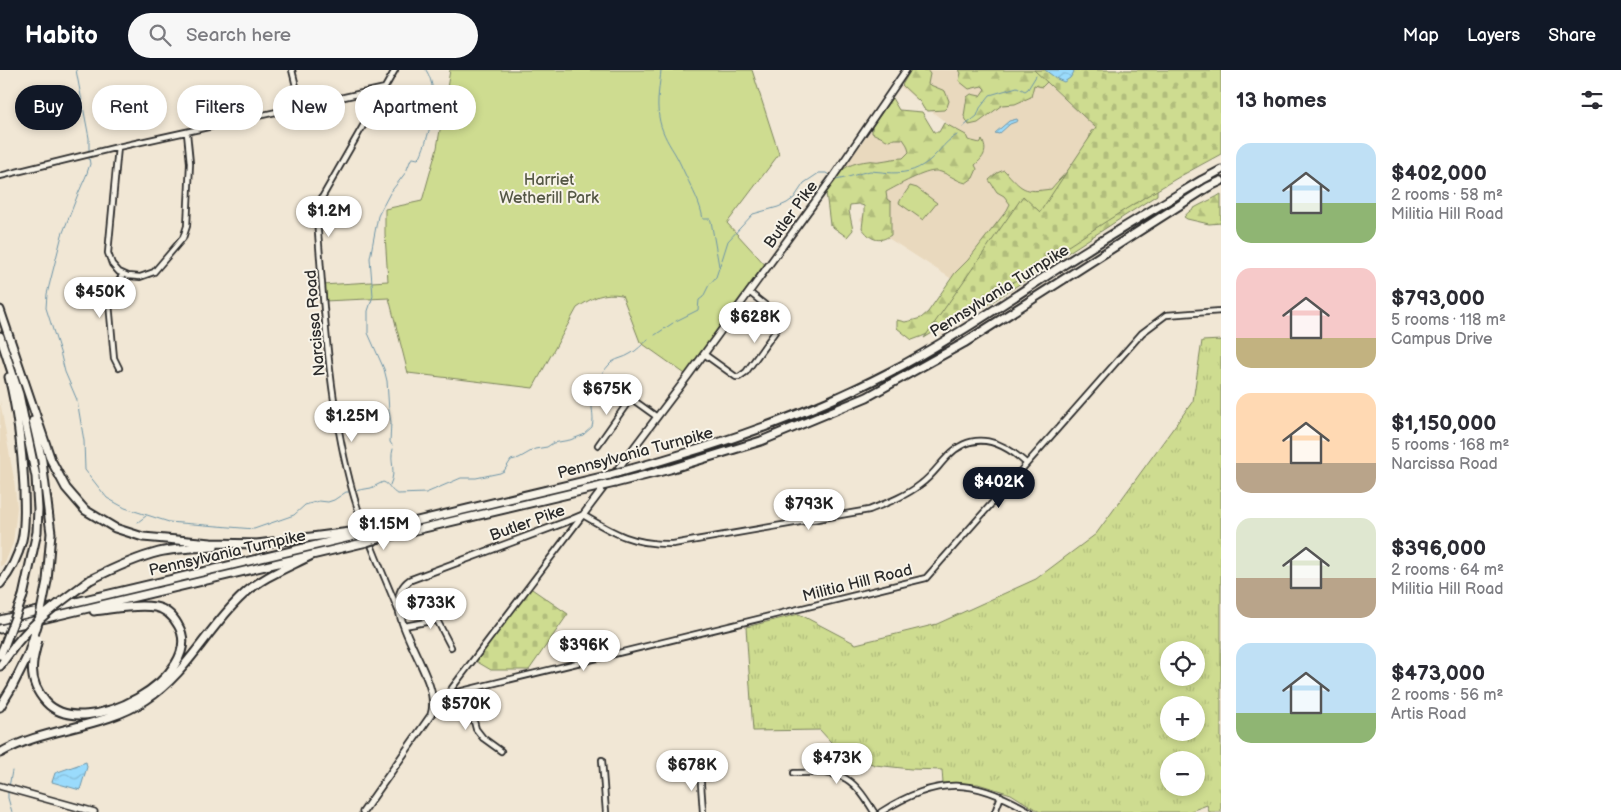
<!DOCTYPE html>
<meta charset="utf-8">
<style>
body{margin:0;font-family:"Balsamiq Sans",sans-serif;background:#f7f7f7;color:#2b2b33;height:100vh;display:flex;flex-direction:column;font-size:19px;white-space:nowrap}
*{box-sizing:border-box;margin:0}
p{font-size:16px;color:#7c7c81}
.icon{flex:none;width:28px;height:28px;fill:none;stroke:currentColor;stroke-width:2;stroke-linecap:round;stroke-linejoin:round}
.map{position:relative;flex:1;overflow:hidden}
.sheet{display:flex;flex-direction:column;background:#fff;width:400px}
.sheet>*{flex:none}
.hud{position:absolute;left:15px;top:15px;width:475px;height:45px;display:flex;gap:10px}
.buttons{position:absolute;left:1160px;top:571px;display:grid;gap:10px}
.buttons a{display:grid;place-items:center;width:45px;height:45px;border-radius:50%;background:#fff;box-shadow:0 2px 8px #0003;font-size:25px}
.price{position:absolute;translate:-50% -42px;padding:0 11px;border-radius:18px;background:#fff;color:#222;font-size:16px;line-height:32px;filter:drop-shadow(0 1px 2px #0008)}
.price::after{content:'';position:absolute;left:50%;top:30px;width:15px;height:11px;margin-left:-8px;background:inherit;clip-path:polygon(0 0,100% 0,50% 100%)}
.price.current{background:#111827;color:#fff}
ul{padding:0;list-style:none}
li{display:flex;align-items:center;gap:15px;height:125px;padding:0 15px}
li span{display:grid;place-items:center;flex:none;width:140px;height:100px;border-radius:15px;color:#555}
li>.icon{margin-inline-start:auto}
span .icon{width:60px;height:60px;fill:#fffc;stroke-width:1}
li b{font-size:21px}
h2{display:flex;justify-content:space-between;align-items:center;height:60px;padding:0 15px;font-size:21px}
.tag{padding:0 18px;border-radius:22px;background:#fff;box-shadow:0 2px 8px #0003;font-size:18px;line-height:45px}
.tag.current{background:#111827;color:#fff}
header{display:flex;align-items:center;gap:30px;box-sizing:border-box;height:70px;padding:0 25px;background:#111827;color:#fff}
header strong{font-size:24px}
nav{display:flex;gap:28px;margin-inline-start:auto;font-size:18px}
.search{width:350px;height:45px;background:#f7f7f7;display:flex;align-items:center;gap:12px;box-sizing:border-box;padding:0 18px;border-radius:28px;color:#7c7c81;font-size:19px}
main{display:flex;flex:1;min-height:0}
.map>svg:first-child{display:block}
.built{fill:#e9d9be}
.grass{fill:url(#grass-tufts);stroke:#7c845e;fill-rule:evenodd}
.forest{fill:url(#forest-firs);stroke:#7c845e}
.cemetery{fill:url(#cemetery-stones);stroke:#7c845e}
.park{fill:#cedc90;stroke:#7c845e}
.water{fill:url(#water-waves);stroke:#6e95a8}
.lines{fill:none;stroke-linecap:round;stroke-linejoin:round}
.stream{stroke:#6e95a8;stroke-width:1}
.minor-casing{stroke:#2b2b2b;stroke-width:8}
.major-casing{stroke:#2b2b2b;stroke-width:9}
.highway-casing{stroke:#2b2b2b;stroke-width:11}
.minor{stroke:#f7f3e8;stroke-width:4.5}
.major{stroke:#f7f3e8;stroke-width:5.5}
.highway{stroke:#f7f3e8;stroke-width:7}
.highway-bridge-casing{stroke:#2b2b2b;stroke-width:11;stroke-linecap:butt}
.highway-bridge{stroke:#f7f3e8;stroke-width:7}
.labels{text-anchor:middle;stroke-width:4;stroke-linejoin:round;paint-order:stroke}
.park-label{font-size:16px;fill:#545744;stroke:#f7f3e8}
.street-label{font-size:16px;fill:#2b2b2b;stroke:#f7f3e8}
</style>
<header>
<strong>Habito</strong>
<div class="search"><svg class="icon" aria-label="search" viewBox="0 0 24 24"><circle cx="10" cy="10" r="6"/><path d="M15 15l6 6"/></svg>Search here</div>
<nav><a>Map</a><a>Layers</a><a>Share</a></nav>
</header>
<main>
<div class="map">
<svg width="1221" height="742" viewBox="0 0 1221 742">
<defs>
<pattern id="grass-tufts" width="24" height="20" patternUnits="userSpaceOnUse" patternTransform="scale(1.25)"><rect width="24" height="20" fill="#cedc90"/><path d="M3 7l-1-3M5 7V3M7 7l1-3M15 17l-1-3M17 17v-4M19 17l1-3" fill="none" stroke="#b1bd7c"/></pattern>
<pattern id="forest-firs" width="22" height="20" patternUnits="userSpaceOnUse" patternTransform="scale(1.25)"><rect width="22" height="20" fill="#cedc90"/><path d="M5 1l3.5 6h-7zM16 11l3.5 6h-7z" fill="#b1bd7c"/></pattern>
<pattern id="cemetery-stones" width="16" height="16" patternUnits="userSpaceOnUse" patternTransform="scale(1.25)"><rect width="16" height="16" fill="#cedc90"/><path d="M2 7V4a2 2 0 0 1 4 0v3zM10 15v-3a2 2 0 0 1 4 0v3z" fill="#b1bd7c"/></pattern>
<pattern id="water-waves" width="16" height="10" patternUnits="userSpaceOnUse" patternTransform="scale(1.25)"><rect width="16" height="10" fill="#9adbfc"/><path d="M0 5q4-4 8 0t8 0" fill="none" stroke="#85bcd8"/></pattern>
</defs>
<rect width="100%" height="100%" fill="#f1e7d5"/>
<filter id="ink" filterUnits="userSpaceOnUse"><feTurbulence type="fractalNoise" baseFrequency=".02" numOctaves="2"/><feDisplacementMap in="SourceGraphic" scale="10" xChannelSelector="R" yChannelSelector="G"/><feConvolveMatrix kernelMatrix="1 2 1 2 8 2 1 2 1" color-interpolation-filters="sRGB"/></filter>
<g filter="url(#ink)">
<path class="built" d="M913 0H1034L1106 66 958 213 860 150 875 127 839 105 890 34 941 69 949 55 901 17Z
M0 331 14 409 17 437 13 473 5 493 0 497Z"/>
<path class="grass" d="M1221 270V742H1209L1207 735 1188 742H1040L1011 724 978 714 943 713 942 700 911 699 875 695 840 682 820 660 753 661 746 557 799 544 856 574 937 554 1036 509 1096 464 1193 331 1202 271ZM1169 580H1196V608H1169ZM1169 635H1196V662H1169ZM1169 690H1196V718H1169Z"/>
<path class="forest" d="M911 0H927L930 4 928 14 945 21 949 31 947 37 944 40 928 41 924 39 920 32 902 15Z
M959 0H1045L1050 9 1042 17 1034 15 1031 27 1015 34 1002 35 978 53 969 55 964 46 967 27 971 24 980 26 985 19 982 16 969 19 959 11 961 3Z
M892 28 899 40 922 42 934 62H939L944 53 966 65 968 70 980 73 982 70C988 81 984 87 975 95L977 99 973 108 966 113C956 111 948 103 937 101 925 100 897 116 886 122L887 129 891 132V165C878 174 870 169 862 158L864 143V136L858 134 850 135 849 141 853 160 847 167 830 155 826 122C839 102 843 94 868 91 872 90 876 92 880 91 888 90 895 88 903 88L909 82 907 75 903 69H894L889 71 872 63V57Z
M1096 60 1157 115V125L984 237C959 246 937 262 912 270L897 258V250L905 252 914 250 921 248 928 242 955 203 968 190 1007 140 1010 134 1004 126 997 122 989 110 997 103 1004 100C1023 120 1023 123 1051 119 1066 101 1087 85 1091 61Z
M1221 124V153L1209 154 1187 149 1184 147C1192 136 1209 132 1221 124Z"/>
<path class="cemetery" d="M1034 0H1221V84C1117 138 1024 209 924 268L1023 126 1040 142 1096 58Z
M529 517 568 544 529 600H491L474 590Z"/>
<path class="park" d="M450 0H752L779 84 727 153 768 198 688 306 640 272 622 225C603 222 593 227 577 238L533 318 408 303 389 228 324 231 322 215 388 211 385 164V139L422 131 437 78Z
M910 116 917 118 937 133 923 150 899 133 901 129Z"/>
<path class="water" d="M1045 0H1073L1074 2 1070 8 1064 12 1057 9Z
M1017 49 1018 51 1010 54 999 64 995 63 1009 51Z
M86 692 87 697 80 720 52 712 55 703Z"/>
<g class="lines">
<path class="stream" d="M76 0 89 68V81
M661 0C660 15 656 31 659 47 661 60 667 71 674 82 679 90 682 98 686 106 693 121 700 132 703 149H710L711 151 719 196
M963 57 977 46 980 38 990 25 1017 17 1025 21 1028 19 1036 6
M89 88 90 94 86 106 78 124 62 165 47 224 46 238 60 282 65 302 77 330 84 371 85 400 107 428 125 438 169 452 254 459 294 445 305 435 319 431 328 432 334 430 346 422H350
M836 110C848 108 859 103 870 101 874 101 878 102 882 102 896 104 911 103 923 95 937 87 943 72 957 65
M722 190 728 171 753 144 778 137 787 133 794 128 804 113 819 103H826L829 105
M676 251 698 240 699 230 703 227 709 215 716 207 721 192
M655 265 673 253
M392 375 390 372 391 352 389 341 387 311 384 299 368 263V241L373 226 370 188 378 146 381 140 390 123 406 102 411 89 413 88 418 89 420 87C430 64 441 23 426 0
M390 415C397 400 389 392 393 379
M354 421 371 418 383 412C390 414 391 422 398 424L426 423 461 408H476L500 403 504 401 511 390 519 388 535 379 547 377 553 373 570 370 583 365 592 357C595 346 590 336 592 326 594 315 604 299 612 292 618 288 624 288 630 284 637 281 642 274 648 270
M138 452 146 446
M9 717 12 701
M8 721V728L12 742"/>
<defs>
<path id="minor" d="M292 0 301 37
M395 0 320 131 317 149C324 237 328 326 350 412 361 456 381 498 398 540
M118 77 108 183 112 194 119 202 128 206 140 207 154 202 183 168 187 156 190 93 187 63
M0 106 118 77 385 18
M704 284 736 307H739L746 302 780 255 781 249 779 246 749 222
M119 298 114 288 109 233 110 226 123 204
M625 324 657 347
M598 375 631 328
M404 556 437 550 451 577
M466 620 476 659 483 668 501 681
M450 624 452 618 583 445C615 464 634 475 673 474L869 440C887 433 906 426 921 414 932 406 939 395 948 386 974 359 1003 372 1026 393
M432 643 444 629 454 623 926 508 1142 263 1166 245 1221 241
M602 690 606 742
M700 700 703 742
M794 703C840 702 849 701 874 742
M881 742C937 706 974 708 1031 742
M995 742 1001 726"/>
<path id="major" d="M0 716 94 742
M363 742 431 645C445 607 371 538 410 510L571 450 583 445 688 306 833 107 906 0"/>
<path id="highway" d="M0 240 51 390 66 418 85 440 115 458 143 467 211 473 260 474
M0 266 19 324 36 407 38 439 37 462 23 526
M33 351 42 391 49 448 51 463 47 511
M624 401C713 377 803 347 886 304 946 273 1003 234 1060 197 1107 167 1154 139 1202 110L1221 100
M615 413 670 399 761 371 867 327 964 273 1208 117 1221 111
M371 462 610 405
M373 470 602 416
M257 474 358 461
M90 510C112 499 135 488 159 482 177 478 196 478 214 477
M0 514C11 501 18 487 22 470 26 453 24 434 24 417 22 380 18 344 9 307
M0 550 363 464
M0 559 367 472
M0 585 5 574
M34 586C30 603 34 619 46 632 84 674 208 605 178 555 173 546 166 539 155 537 135 534 113 539 94 541
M0 596 16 574
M0 637 12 617 28 585
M0 683C45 657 102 659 146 630 187 604 208 557 243 525 262 507 289 497 312 485"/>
</defs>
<use href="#minor" class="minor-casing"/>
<use href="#major" class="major-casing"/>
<use href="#highway" class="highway-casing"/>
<use href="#minor" class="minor"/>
<use href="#major" class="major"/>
<use href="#highway" class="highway"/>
<defs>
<path id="highway-bridge" d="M610 405 624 401
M602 416 615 413
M362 460 370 459
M367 472 373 470
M5 574 23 526
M16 574C37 548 63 530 90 510
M28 585 40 546 47 511
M34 586 38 569"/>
</defs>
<use href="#highway-bridge" class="highway-bridge-casing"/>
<use href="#highway-bridge" class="highway-bridge"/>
</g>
</g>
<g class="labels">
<g class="park-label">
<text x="549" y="115">Harriet<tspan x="549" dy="18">Wetherill Park</tspan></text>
</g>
<g class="street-label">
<text transform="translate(790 144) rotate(-54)" y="6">Butler Pike</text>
<text transform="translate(999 220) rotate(-32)" y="6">Pennsylvania Turnpike</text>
<text transform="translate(314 253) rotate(-95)" y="6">Narcissa Road</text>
<text transform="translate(635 382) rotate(-15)" y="6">Pennsylvania Turnpike</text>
<text transform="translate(527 452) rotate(-20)" y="6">Butler Pike</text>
<text transform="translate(227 482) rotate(-13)" y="6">Pennsylvania Turnpike</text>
<text transform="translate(857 512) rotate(-14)" y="6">Militia Hill Road</text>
</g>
</g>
</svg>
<div class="buttons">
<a><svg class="icon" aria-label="locate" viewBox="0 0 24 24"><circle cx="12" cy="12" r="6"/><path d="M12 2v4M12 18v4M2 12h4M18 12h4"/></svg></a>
<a>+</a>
<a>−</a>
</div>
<b class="price" style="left:329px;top:168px">$1.2M</b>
<b class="price" style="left:100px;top:249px">$450K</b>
<b class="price" style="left:755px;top:274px">$628K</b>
<b class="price" style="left:607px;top:346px">$675K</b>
<b class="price" style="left:352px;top:373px">$1.25M</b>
<b class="price current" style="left:999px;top:439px">$402K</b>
<b class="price" style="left:809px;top:461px">$793K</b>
<b class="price" style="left:384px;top:481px">$1.15M</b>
<b class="price" style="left:431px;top:560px">$733K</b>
<b class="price" style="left:584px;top:602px">$396K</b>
<b class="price" style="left:466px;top:661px">$570K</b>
<b class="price" style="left:837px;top:715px">$473K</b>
<b class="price" style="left:692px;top:722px">$678K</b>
<div class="hud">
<a class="tag current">Buy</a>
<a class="tag">Rent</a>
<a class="tag">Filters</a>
<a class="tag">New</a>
<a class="tag">Apartment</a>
</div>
</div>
<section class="sheet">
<h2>13 homes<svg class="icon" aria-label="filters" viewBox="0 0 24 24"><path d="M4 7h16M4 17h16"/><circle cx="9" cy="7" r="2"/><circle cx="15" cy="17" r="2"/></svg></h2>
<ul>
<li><span style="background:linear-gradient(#bfe0f5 60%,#8fb573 0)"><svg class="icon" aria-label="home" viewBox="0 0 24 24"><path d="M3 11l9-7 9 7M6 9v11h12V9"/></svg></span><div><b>$402,000</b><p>2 rooms · 58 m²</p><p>Militia Hill Road</p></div></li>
<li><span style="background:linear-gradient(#f6c9c9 70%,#c2b280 0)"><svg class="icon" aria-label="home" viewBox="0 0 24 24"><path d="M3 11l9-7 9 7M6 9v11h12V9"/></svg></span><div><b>$793,000</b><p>5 rooms · 118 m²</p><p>Campus Drive</p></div></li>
<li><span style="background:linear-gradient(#ffd9b3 70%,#b9a48a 0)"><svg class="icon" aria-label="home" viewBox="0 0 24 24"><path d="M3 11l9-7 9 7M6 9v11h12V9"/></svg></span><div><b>$1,150,000</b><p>5 rooms · 168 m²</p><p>Narcissa Road</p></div></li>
<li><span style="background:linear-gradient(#dfe7d0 60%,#b9a48a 0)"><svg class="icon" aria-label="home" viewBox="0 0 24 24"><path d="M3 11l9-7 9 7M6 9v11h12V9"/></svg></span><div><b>$396,000</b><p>2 rooms · 64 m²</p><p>Militia Hill Road</p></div></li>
<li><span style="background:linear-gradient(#bfe0f5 70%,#8fb573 0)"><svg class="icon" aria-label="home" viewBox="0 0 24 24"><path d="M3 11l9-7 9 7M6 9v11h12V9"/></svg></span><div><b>$473,000</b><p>2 rooms · 56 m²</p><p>Artis Road</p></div></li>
</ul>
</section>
</main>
